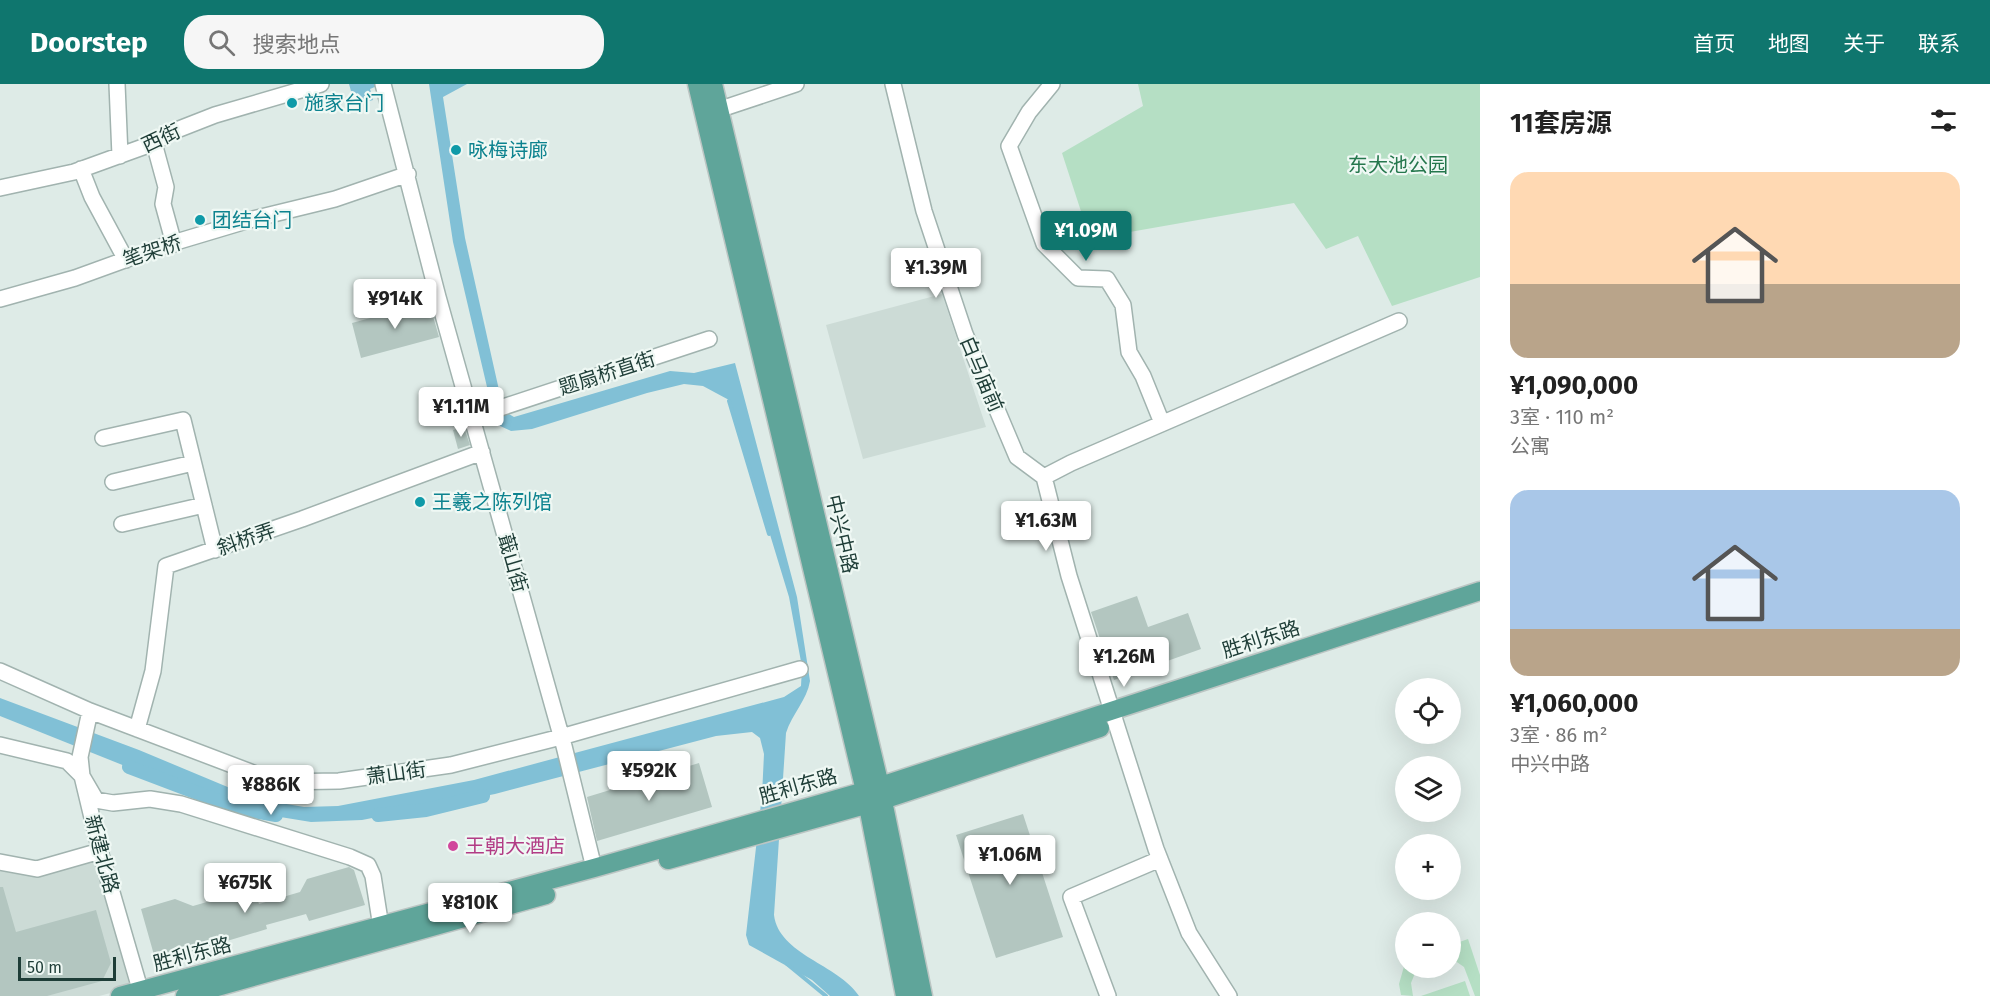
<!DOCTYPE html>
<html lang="zh">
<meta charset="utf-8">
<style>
body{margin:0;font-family:"Fira Sans","Noto Sans SC",sans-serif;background:#f6f6f6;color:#222;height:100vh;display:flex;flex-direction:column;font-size:22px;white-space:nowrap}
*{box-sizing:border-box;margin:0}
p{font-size:20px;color:#767676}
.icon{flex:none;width:33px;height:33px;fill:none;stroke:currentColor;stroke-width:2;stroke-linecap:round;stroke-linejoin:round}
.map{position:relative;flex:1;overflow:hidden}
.drawer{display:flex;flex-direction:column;background:#fff;width:510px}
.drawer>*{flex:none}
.controls{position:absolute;left:1395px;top:594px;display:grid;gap:12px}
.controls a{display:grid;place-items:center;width:66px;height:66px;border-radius:50%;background:#fff;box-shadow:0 6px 24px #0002;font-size:30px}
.scale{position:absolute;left:18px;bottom:15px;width:98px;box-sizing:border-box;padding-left:6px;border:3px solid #1e3d37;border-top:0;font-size:16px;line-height:21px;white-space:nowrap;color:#1e3d37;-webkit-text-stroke:4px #eff8f4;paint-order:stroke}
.price{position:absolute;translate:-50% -51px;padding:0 14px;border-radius:6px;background:#fff;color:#222;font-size:20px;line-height:39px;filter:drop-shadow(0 2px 3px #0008)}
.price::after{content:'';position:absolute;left:50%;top:36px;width:18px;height:14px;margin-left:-9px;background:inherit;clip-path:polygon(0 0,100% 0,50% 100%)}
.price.on{background:#0f766e;color:#fff}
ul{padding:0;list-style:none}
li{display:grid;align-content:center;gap:12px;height:318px;padding:0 30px}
li span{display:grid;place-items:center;height:186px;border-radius:18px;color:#555}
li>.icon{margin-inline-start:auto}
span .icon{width:108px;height:108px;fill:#fffc;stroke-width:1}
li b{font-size:26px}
h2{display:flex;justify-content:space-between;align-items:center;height:72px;padding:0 30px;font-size:26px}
header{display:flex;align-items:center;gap:36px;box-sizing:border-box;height:84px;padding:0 30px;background:#0f766e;color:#fff}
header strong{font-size:28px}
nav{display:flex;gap:33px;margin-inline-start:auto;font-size:21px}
.search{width:420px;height:54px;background:#f6f6f6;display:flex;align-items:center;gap:15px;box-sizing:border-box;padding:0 21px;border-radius:24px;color:#767676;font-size:22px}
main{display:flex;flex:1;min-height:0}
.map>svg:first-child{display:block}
.built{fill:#ccdbd6}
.green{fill:#b5dfc4}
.water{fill:#81c0d6}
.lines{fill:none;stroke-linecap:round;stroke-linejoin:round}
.stream{stroke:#81c0d6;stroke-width:4}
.canal{stroke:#81c0d6;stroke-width:14}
.building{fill:#b3c6c0}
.minor-casing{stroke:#a1b3af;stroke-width:18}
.major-casing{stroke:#bcc5c3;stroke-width:21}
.minor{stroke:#fff;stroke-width:15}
.major{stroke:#5fa59a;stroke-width:18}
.culture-dot{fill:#0f9aa8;stroke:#eff8f4;stroke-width:2}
.hotel-dot{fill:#d1479c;stroke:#eff8f4;stroke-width:2}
.labels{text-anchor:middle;stroke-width:4.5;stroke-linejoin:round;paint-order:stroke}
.culture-label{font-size:20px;fill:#0d838f;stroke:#eff8f4;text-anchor:start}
.street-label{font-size:20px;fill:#1e3d37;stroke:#eff8f4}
.park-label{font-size:20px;fill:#25774d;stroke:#eff8f4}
.hotel-label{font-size:20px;fill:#b23c85;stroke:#eff8f4;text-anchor:start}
</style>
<header>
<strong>Doorstep</strong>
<div class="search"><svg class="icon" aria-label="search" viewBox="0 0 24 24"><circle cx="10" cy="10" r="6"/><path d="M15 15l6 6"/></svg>搜索地点</div>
<nav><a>首页</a><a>地图</a><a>关于</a><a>联系</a></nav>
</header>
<main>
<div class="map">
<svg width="1480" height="912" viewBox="0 0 1480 912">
<rect width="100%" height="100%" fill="#deebe7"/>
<path class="built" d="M942 210 986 343 863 375 826 241Z
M96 774 130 904 99 912H0V785Z"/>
<path class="green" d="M1138 0H1480V193L1392 222 1358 152 1326 165 1294 119 1090 155 1062 69 1143 22Z
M1468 855 1480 891V912H1475L1464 883 1451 874V861Z
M1405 879 1406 884H1417L1411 899 1413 912 1401 911 1399 900Z
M1465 897 1470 912H1421Z"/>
<path class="water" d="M349 0H376L377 2 370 5 373 16 355 21Z
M429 0H467L443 13 465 154 501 315 507 329 514 333 670 287 694 289 735 279 797 513 810 597C807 616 792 630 786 649L774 831C779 871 838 880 859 912H830L812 896 749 861 746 851 762 711 764 670 760 654 752 648 716 652 495 710 362 736 311 738 268 731 125 682 0 632V614L139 666 242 709 269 717 304 723 338 722 474 696 784 613 801 602 802 583 789 513 729 316 703 302 684 300 647 309 532 345 511 347 498 341 491 320 453 158Z"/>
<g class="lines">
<path class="stream" d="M729 317 769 450
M787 880 826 912"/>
<path class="canal" d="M129 683 237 724 276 731
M378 731 426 726 483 712"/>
</g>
<path class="building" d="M429 218 439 253 361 274 352 239Z
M464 343 470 361 458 365 453 346Z
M1137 512 1148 543 1188 529 1201 565 1114 596 1091 528Z
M699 679 712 723 597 757 587 713Z
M1023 730 1063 853 996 874 956 751Z
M349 783 354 786 365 821 309 837 306 830 266 841 267 845 164 876 154 871 141 825 175 815 193 822 238 809 257 814 259 820 300 808 307 795Z
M0 803H3L16 848 96 826 111 879 102 897 47 912H0Z"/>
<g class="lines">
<defs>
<path id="minor" d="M117 0 120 72
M383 0 438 213 564 662 594 784
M893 0 924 127 965 250 1017 373 1044 393
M1052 0 1029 28 1009 62 1044 160 1078 194 1107 195 1123 221 1129 268 1143 292 1162 339
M709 29 796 0
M154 59 166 103 163 120 174 160
M81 85 92 113 126 176
M0 104 74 88 154 59 169 49 215 31 321 0
M0 215 75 194 166 161 253 135 335 115 408 90
M473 333 709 255
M103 354 183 336 215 466
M113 398 193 379
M122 440 204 421
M0 587 90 627 277 698 339 697 451 681 561 653 800 585
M90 627 80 673 82 692 100 767 142 912
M137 645 153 587 166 482 302 435 482 368
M0 661 67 677 82 692 96 716 113 719 150 715 181 720 350 773 368 781 373 792 381 843
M0 778 37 785 100 767
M1108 912 1071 813 1160 775
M1229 912 1189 849 1156 765 1069 492 1044 393 1071 379 1399 237"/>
<path id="major" d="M697 0 865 707 905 912
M713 0 880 702 923 912
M668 776 883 716 1100 644
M120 912 594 784 865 707 1480 507
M185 912 546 811"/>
</defs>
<use href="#minor" class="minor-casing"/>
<use href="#major" class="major-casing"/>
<use href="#minor" class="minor"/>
<use href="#major" class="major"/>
</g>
<g class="culture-dot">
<circle cx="292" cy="19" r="6"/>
<circle cx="456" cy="66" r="6"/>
<circle cx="200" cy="136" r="6"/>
<circle cx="420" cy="418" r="6"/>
</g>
<circle class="hotel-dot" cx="453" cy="762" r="6"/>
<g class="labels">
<g class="culture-label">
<text x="304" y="26">施家台门</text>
<text x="468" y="73">咏梅诗廊</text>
<text x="212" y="143">团结台门</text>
<text x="432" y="425">王羲之陈列馆</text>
</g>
<g class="street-label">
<text transform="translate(161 54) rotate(-25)" y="7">西街</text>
<text transform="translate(152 167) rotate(-18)" y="7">笔架桥</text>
<text transform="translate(607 289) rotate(-18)" y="7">题扇桥直街</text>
<text transform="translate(982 290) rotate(67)" y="7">白马庙前</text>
<text transform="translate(842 450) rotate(77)" y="7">中兴中路</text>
<text transform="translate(246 455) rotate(-19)" y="7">斜桥弄</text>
<text transform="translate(513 479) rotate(74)" y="7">蕺山街</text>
<text transform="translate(1261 555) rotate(-18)" y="7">胜利东路</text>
<text transform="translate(396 689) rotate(-8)" y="7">萧山街</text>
<text transform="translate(798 702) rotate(-16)" y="7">胜利东路</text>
<text transform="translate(102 770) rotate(75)" y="7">新建北路</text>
<text transform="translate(192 870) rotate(-15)" y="7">胜利东路</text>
</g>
<g class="park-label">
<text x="1398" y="88">东大池公园</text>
</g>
<g class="hotel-label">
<text x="465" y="769">王朝大酒店</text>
</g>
</g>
</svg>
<div class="controls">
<a><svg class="icon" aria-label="locate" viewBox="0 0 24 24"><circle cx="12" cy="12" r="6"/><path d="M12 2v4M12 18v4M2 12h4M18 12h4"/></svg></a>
<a><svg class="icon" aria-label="layers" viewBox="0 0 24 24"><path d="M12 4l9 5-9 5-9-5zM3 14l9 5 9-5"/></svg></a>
<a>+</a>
<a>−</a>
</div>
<div class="scale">50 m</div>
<b class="price on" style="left:1086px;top:178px">¥1.09M</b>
<b class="price" style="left:936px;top:215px">¥1.39M</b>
<b class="price" style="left:395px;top:246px">¥914K</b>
<b class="price" style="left:461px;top:354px">¥1.11M</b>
<b class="price" style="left:1046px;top:468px">¥1.63M</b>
<b class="price" style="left:1124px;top:604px">¥1.26M</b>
<b class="price" style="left:649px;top:718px">¥592K</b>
<b class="price" style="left:271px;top:732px">¥886K</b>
<b class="price" style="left:1010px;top:802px">¥1.06M</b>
<b class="price" style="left:245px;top:830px">¥675K</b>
<b class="price" style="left:470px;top:850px">¥810K</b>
</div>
<section class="drawer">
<h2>11套房源<svg class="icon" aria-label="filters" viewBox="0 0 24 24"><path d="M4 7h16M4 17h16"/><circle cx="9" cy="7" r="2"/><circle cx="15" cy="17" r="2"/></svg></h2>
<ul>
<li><span style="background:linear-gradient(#ffd9b3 60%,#b9a48a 0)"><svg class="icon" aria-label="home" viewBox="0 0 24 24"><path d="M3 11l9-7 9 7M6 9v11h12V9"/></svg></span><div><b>¥1,090,000</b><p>3室 · 110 m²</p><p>公寓</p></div></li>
<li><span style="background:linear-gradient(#a9c7e8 75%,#b9a48a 0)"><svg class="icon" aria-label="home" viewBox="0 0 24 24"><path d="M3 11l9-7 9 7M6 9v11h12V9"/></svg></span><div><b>¥1,060,000</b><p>3室 · 86 m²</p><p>中兴中路</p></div></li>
</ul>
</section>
</main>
